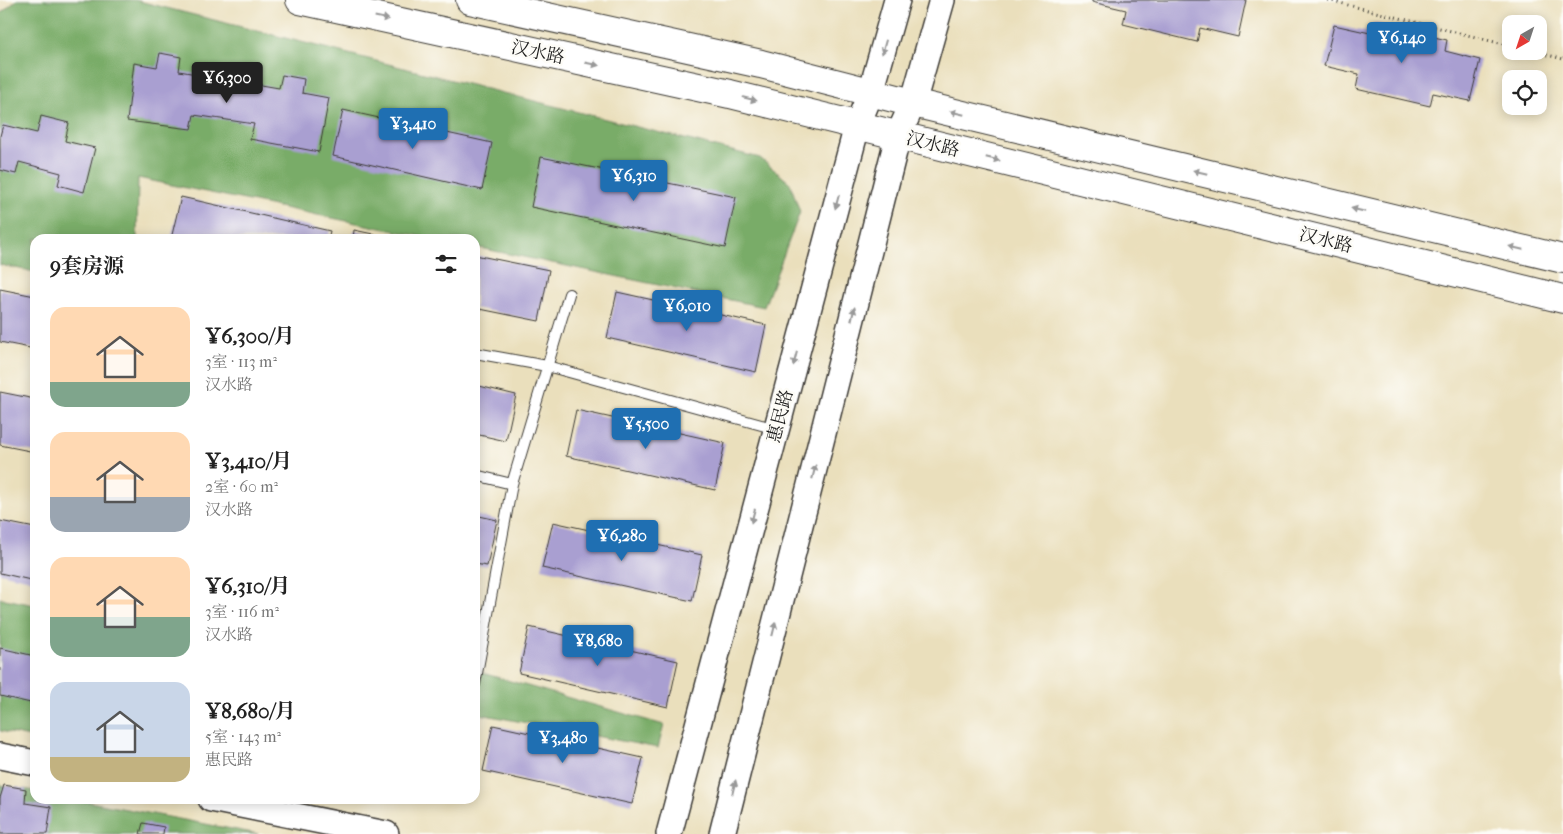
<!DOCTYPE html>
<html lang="zh">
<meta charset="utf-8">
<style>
body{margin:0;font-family:"IM FELL French Canon","Noto Serif SC",serif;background:#f6f6f6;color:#222;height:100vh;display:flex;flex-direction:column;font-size:19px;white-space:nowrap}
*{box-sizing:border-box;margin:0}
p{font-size:16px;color:#767676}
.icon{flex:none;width:28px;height:28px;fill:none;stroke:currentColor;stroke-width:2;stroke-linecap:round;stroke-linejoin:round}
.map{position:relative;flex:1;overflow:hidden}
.details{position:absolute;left:30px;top:234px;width:450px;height:570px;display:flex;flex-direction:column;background:#fff;border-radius:15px;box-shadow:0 2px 12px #0003}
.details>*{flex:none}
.needle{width:32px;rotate:219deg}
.buttons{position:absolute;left:1502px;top:15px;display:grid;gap:10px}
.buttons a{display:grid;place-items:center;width:45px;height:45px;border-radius:10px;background:#fff;box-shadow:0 2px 12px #0003;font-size:25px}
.price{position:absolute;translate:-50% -42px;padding:0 11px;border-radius:5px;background:#1f6fb2;color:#fff;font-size:16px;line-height:32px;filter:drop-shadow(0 1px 2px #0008)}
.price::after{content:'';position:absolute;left:50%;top:30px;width:15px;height:11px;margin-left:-8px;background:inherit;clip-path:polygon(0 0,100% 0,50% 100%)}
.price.on{background:#222;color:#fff}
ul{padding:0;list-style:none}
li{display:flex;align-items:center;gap:15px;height:125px;padding:0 20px}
li span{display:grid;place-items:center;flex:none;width:140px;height:100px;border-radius:15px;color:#555}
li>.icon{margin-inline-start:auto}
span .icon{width:60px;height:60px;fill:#fffc;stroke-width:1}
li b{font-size:21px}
h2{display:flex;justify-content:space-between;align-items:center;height:60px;padding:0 20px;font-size:21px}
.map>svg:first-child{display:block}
.forest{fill:#79ac68;stroke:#4a6442}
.building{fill:#a99fd1}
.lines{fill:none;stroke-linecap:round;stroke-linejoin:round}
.service-casing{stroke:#3b3934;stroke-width:12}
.tertiary-casing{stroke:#3b3934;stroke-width:28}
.secondary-casing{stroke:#3b3934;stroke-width:30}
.path{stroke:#3b3934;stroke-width:3;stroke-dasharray:1 4;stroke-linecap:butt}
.service{stroke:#fff;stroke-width:10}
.tertiary{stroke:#fff;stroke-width:25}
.secondary{stroke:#fff;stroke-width:28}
.oneway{fill:#999}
.labels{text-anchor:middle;stroke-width:5;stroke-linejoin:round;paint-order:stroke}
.street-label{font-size:18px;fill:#1c1c1c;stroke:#fdfcf7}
</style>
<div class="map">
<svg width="1563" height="834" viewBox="0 0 1563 834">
<rect width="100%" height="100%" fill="#fdfcf7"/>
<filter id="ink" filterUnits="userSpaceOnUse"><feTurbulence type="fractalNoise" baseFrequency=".02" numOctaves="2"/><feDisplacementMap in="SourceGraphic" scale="10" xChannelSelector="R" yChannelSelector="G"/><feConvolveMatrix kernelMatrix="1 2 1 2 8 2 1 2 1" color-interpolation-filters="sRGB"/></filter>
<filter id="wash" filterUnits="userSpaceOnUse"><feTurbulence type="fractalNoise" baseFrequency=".0096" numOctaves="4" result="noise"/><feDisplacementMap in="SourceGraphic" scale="20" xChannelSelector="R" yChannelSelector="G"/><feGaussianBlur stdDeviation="1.12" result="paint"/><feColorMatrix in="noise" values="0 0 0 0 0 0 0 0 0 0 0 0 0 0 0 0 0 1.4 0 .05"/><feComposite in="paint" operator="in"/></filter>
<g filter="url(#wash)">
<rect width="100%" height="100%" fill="#eadfbc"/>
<path class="forest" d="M17 0H135L760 158 790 183 800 212 764 307 475 247V239H434L138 178 137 239H35V272L0 265V14Z
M0 598 35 605V738L0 731Z
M475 671 664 725 658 748 475 713Z
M0 785 35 791V799H74L258 834H0Z"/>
<g id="blocks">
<path class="building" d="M1092 0H1246L1238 37 1200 28 1197 42 1123 24 1126 10 1092 2Z
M1373 23 1447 40 1445 51 1480 60 1470 101 1433 93 1430 106 1356 89 1359 74 1324 66 1334 25 1370 33Z
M160 53 181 57 179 71 279 88 282 75 304 79 302 93 329 98 319 152 250 139 254 124 194 115 191 129 127 121 134 63 157 67Z
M343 110 492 143 482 190 333 156Z
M41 116 69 123 65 141 95 148 84 192 58 185 61 173 19 162 16 174 0 170V136L3 125 37 133Z
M541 157 736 197 725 248 531 207Z
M181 197 330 231 328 239H171Z
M354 230 392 238V239H353Z
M475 255 549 270 539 321 475 308Z
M0 289 35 296V349L0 342Z
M617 292 766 325 756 372 607 338Z
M475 385 516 395 506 441 475 434Z
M0 392 35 399V452L0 445Z
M576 410 725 443 715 490 566 456Z
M475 515 497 520 487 566 475 564Z
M0 521 35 528V581L0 573Z
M553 522 702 555 692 601 542 568Z
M529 627 678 661 668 707 519 673Z
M0 648 35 656V704L0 696Z
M493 725 643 758 632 804 483 771Z
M4 785 26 789 25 803 51 807 47 834H0V798Z
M143 823 164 827 163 834H140Z"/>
</g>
</g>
<g filter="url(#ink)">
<use href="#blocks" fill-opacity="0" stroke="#3b3934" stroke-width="1"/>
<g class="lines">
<defs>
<path id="service" d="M475 353 547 366 776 429
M475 475 512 484 475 684
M512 484 569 294"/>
<path id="tertiary" d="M0 756 35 763
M211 799 386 834
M669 834 857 126 871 92 897 0
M722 834 898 136 913 103 942 0"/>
<path id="secondary" d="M300 0 730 94 1563 299
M470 0 761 64 913 103 1563 259"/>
</defs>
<use href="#service" class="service-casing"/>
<use href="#tertiary" class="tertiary-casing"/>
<use href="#secondary" class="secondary-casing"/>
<path class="path" d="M1328 0 1511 46
M1532 51 1563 59"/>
<use href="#service" class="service"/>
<use href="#tertiary" class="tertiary"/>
<use href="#secondary" class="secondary"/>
</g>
<defs><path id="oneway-solid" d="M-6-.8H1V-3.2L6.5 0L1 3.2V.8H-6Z" transform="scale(1.25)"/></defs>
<g class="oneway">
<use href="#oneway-solid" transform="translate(382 18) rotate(12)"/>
<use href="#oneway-solid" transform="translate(884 47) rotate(106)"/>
<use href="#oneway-solid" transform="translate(592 64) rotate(12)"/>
<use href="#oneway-solid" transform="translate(750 99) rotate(14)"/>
<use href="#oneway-solid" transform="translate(957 113) rotate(-166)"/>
<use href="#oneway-solid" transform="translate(993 159) rotate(14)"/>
<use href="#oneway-solid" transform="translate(1200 172) rotate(-166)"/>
<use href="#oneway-solid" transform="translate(837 202) rotate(105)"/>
<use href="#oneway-solid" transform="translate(1358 210) rotate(-166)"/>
<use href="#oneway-solid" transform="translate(1516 248) rotate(-166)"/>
<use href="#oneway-solid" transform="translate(853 314) rotate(-76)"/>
<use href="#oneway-solid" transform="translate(795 359) rotate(105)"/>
<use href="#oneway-solid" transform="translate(814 472) rotate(-76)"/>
<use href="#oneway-solid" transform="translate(753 516) rotate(105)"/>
<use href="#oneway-solid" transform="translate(774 629) rotate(-76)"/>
<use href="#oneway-solid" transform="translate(734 787) rotate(-76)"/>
</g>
</g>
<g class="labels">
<g class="street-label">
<text transform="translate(538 52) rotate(12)" y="6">汉水路</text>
<text transform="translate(933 144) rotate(14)" y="6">汉水路</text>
<text transform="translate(1326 240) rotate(14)" y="6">汉水路</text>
<text transform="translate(780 416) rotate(-75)" y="6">惠民路</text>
</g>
</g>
</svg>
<div class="buttons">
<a><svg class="needle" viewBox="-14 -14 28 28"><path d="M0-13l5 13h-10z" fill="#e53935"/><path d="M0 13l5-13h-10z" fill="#767676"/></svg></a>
<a><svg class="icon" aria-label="locate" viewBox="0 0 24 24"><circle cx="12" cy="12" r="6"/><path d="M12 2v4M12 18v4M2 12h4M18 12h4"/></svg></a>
</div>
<b class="price" style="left:1402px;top:64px">¥6,140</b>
<b class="price on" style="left:227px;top:104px">¥6,300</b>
<b class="price" style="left:413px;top:150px">¥3,410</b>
<b class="price" style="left:634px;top:202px">¥6,310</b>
<b class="price" style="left:687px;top:332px">¥6,010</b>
<b class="price" style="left:646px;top:450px">¥5,500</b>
<b class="price" style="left:622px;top:562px">¥6,280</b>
<b class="price" style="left:598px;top:667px">¥8,680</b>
<b class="price" style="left:563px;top:764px">¥3,480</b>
<section class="details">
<h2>9套房源<svg class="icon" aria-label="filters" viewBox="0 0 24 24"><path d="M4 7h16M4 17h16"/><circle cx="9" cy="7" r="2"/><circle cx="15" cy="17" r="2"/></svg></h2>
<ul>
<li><span style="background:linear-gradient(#ffd9b3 75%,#7fa58c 0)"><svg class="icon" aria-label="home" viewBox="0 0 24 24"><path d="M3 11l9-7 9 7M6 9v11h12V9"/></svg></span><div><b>¥6,300/月</b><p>3室 · 113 m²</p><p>汉水路</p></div></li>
<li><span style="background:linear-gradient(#ffd9b3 65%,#9aa5b1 0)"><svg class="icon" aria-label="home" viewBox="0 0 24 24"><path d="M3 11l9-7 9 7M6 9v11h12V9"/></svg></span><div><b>¥3,410/月</b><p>2室 · 60 m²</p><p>汉水路</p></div></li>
<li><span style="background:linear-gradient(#ffd9b3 60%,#7fa58c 0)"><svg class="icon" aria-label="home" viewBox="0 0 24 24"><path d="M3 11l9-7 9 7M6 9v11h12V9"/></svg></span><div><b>¥6,310/月</b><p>3室 · 116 m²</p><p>汉水路</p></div></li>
<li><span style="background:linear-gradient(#c9d6e8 75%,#c2b280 0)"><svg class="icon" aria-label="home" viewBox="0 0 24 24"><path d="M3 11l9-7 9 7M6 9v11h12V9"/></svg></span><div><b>¥8,680/月</b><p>5室 · 143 m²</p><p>惠民路</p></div></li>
</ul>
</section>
</div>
